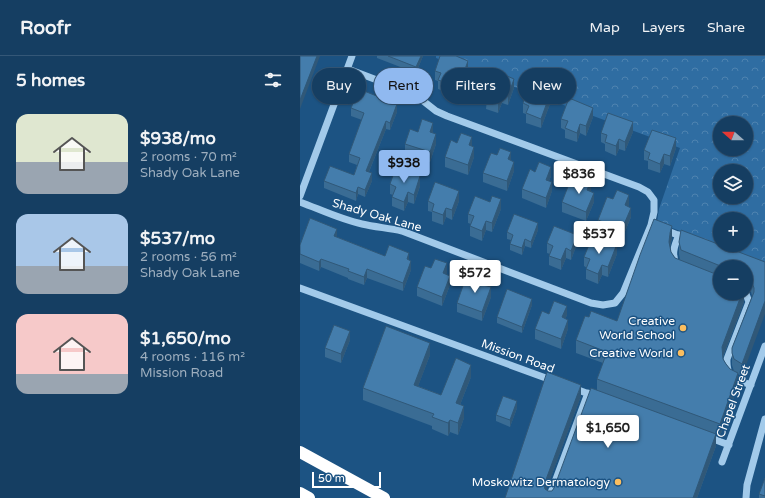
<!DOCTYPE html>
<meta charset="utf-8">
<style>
body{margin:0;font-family:"Varela Round",sans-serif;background:#1e4568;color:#f1f3f6;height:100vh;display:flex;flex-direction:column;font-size:15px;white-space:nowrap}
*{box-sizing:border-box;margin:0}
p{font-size:13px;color:#9daebe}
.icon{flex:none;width:22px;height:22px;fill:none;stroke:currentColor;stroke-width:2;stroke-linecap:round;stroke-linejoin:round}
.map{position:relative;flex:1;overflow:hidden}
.drawer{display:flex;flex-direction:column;background:#153e62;width:300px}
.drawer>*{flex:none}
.banner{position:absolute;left:12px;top:12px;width:380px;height:36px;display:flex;gap:8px}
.needle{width:26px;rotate:291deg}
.buttons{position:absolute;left:413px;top:60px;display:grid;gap:8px}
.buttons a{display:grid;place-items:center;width:40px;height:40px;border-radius:50%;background:#153e62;box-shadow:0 1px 3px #0004,0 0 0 1px #345777;font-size:20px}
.scale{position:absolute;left:12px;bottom:10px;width:69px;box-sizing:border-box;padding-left:4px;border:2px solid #fff;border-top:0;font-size:11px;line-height:14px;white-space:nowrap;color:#fff;-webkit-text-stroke:3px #1c5383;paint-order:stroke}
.price{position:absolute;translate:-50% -34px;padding:0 9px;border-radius:4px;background:#fff;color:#222;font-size:13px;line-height:26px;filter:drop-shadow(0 1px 2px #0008)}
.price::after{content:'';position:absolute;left:50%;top:24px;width:12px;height:9px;margin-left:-6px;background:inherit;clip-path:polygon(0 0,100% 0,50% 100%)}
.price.current{background:#90b9f0;color:#111}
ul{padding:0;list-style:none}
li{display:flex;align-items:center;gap:12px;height:100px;padding:0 16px}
li span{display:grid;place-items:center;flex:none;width:112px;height:80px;border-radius:12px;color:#555}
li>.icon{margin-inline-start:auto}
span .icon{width:48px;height:48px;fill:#fffc;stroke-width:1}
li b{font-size:17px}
h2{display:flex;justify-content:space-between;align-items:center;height:48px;padding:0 16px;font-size:17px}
.tag{padding:0 14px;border-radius:18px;background:#153e62;box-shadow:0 1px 3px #0004,0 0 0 1px #345777;font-size:14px;line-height:36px}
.tag.current{background:#90b9f0;color:#111}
header{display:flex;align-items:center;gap:24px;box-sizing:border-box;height:56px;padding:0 20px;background:#153e62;border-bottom:1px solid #345777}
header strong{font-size:19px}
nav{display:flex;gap:22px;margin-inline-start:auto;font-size:14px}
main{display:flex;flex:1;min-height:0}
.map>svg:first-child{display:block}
.forest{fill:url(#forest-crowns);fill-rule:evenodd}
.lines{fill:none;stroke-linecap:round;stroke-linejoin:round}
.minor{stroke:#a2caea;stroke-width:7}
.highway{stroke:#fff;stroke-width:12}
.wall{fill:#3a6c94;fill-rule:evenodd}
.shaded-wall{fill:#305878}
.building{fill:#447dac;stroke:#305878}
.poi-dot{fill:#fbbe5f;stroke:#1c5383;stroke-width:1.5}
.labels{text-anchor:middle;stroke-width:3;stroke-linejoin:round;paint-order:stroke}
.street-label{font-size:12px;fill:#fff;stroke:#1c5383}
.poi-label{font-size:12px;fill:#fff;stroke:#1c5383;text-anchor:end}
</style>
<header>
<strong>Roofr</strong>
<nav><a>Map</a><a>Layers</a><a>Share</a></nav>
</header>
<main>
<section class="drawer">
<h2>5 homes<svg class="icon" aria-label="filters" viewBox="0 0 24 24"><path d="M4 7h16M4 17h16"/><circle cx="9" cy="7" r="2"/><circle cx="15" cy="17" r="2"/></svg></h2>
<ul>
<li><span style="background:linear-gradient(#dfe7d0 60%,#9aa5b1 0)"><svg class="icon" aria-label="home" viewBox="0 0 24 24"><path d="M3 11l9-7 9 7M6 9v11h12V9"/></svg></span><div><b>$938/mo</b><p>2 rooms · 70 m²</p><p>Shady Oak Lane</p></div></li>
<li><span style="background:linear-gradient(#a9c7e8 65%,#9aa5b1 0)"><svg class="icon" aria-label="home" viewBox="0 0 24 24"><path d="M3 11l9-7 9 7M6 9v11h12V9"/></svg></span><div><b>$537/mo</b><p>2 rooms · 56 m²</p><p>Shady Oak Lane</p></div></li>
<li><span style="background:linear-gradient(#f6c9c9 75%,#9aa5b1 0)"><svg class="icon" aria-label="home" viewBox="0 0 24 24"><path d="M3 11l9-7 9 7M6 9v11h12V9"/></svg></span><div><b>$1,650/mo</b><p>4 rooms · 116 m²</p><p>Mission Road</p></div></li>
</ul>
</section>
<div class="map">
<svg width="465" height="442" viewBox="0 0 465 442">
<defs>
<pattern id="forest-crowns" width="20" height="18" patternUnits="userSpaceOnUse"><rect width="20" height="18" fill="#2f6da2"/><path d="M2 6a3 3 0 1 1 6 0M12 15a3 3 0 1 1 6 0" fill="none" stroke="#4e83b0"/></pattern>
</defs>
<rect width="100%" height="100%" fill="#1c5383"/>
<path class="forest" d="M136 0H465V208L357 166 359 153 380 92 136 2ZM420 67H446V93H420ZM420 115H446V141H420ZM420 163H446V189H420Z"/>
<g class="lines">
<path class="minor" d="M0 140 52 0
M0 146C19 153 42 164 62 168 75 171 88 172 102 175L291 247 303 249 315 247 323 237 351 169 354 156V144L348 136 339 131 147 60 136 55 122 44 111 37 48 13
M365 174 388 183
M377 210C371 199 374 190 379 179
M0 232 254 325
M444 237 446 238 449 246 427 303C426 322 435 323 451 329
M273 332 297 341
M408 381 429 389
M422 406 465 290
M249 442 288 337
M446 442 447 429 465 363"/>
<path class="highway" d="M0 396 84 442
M0 437 9 442"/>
</g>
<path class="wall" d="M77 0H123L116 17 77 2Z
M168 14 161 34 156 32 153 39 138 33V25L135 24V15Z
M184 31 214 32 208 49 202 47 198 57 186 53 187 42 184 41Z
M223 47 250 48 241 72 226 67V58L223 57Z
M51 52 97 56 90 74 86 73 69 116 72 125 65 141 58 138 56 145 24 132V125L54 119 57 109 49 106V98L62 64 51 60Z
M293 61 286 80 280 77 277 86 265 82V74L261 72V63Z
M118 76H133L136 88 130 106 105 97V88Z
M333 76 325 95 319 93 316 100 305 95V88L301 86V77Z
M157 87 172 90 174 101 168 119 145 111V101Z
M376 92 370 110 364 108 360 117 348 113V105L344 104V94Z
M211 104 214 115 207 135 183 126V117Z
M235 116 251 120 249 125 252 135 246 152 222 142V133Z
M90 128 120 130 114 148 108 146 104 155 92 150V141L93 139 90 138Z
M275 131 291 135 294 146 286 165 262 156V146Z
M128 145H159L152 164 146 161 143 169 132 165V156L128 155Z
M329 149 328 150 331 161 322 183 298 173V164Z
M201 153 192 176 186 174 182 185 170 180V170L171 168 168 167V158Z
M238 174 231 192 225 190 222 199 210 194V188L211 184 207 183V176Z
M37 181 85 200 109 204 111 214 103 235 67 222 64 229 48 223V222L21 211 19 215 0 207V189Z
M372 182 370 191 371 196 375 202 380 204 379 198V186L465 206 442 320 438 318V330L420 380 416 379V390L397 442H205L281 340 246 434 248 435H252L254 432 297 335V323L303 307 276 297V284L289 261 317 265ZM420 211H446V233L448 234 451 236 452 240 432 292V309L434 315 430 313 426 308 423 303V301L444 246V237H420Z
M247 187 277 188 271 204 266 202 261 214 249 209V200L250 198 247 197Z
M317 198 308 221 302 219 298 228 286 223V213L287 212 284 210V201Z
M147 217 146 218 150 229 142 250 117 240V231Z
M171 227 186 230 191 241 182 265 157 256V247Z
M232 249 222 277 197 267V261Z
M249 258 267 259 265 263 268 273 261 293 235 283V273Z
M50 284 41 307 25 301V292Z
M130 299 118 330 141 339 171 321 160 349 164 362 158 379 150 376 148 380 132 373V370L63 344V332Z
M217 352 210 371 196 365V359Z
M465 422V442H459V438Z"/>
<path class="shaded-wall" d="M17 0H20L0 53V44Z
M121 0H123L116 17V11Z
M168 5V14L161 34V24Z
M156 22V32L153 39V29Z
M214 23V32L208 49V40Z
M202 38V47L198 57V47Z
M250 38V48L241 72V63Z
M97 48V56L90 74V67Z
M293 52V61L286 80V70Z
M86 65V73L66 123V115Z
M333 66V76L325 95V86Z
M133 67V76L130 85V76Z
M280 68V77L277 86V77Z
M136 78V88L130 106V96Z
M172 81V91L169 89Z
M376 82V92L370 110V100Z
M319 83V93L316 100V90Z
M174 91V101L168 119V109Z
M211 96V105L208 103Z
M364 98V108L360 117V108Z
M214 106V115L207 135V125Z
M251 111V120L246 133V124Z
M72 117V125L65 141V134Z
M120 120V130L114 148V139Z
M291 125V135L287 144V134Z
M252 126V135L246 152V142Z
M58 131V138L56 145V137Z
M159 135V145L152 164V154Z
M108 136V146L104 155V146Z
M294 137V146L286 165V156Z
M329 139V149L325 159V149Z
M201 143V153L192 176V167Z
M146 152V161L143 169V159Z
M331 152V161L322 183V173Z
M186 165V174L182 185V175Z
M238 167V174L231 192V186Z
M372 170V182L370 190 369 199V186L370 177Z
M37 173V181L34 180Z
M277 179V188L271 204V195Z
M225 183V190L222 199V192Z
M317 188V198L308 221V211Z
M266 192V202L261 214V204Z
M109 197V206L107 203Z
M21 203V211L19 215V206Z
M111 205V214L103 235V227Z
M147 207V217L143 227V217Z
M302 209V219L298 228V218Z
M67 213V222L64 229V221Z
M150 220V229L142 250V241Z
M186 222V231L183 229Z
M191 231V241L182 265V256Z
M442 237H444V246L422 303V291Z
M232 243V249L222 277V271Z
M465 245V258L442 320V308Z
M267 250V259L262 271V261Z
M268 264V273L261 293V283Z
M50 275V284L41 307V298Z
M130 287V299L114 341V329Z
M171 309V321L156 359V347Z
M438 317V330L420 380V368Z
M281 329V340L244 440V429Z
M217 345V352L210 371V364Z
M164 350V362L158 379V367Z
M150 364V376L148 380V367Z
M416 378V390L397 442H393Z"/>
<path class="building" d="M0 0H17L0 44Z
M88 0H121L116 11Z
M140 0H156L168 5 161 24 156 22 153 29 138 24 141 17 135 15Z
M191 13 214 23 208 40 202 38 198 47 186 43 190 34 184 31Z
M229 30 250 38 241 63 226 57 229 50 223 47Z
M59 33 97 48 90 67 86 65 66 115 72 117 65 134 58 131 56 137 24 125 30 110 54 119 60 102 49 98 64 57 51 52Z
M269 42 293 52 286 70 280 68 277 77 265 72 268 65 261 63Z
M308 57 333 66 325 86 319 83 316 90 305 86 307 79 301 77Z
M122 63 133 67 130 76 136 78 130 96 105 88 110 73 118 76Z
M352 74 376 82 370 100 364 98 360 108 348 103 350 97 344 94Z
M161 77 172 81 169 89 174 91 168 109 145 101 151 84 157 87Z
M200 92 211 96 208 103 214 106 207 125 183 117 191 97 197 99Z
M239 106 251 111 246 124 252 126 246 142 222 133 230 113 235 116Z
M96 111 120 120 114 139 108 136 104 146 92 141 96 131 90 128Z
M279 121 291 125 287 134 294 137 286 156 262 146 269 128 275 131Z
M135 126 159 135 152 154 146 152 143 159 132 155 134 148 128 145Z
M317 134 329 139 325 149 331 152 322 173 298 164 307 141 313 143Z
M175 140 190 146 192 140 201 143 192 167 186 165 182 175 170 170 174 160 168 158Z
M214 158 238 167 231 186 225 183 222 192 210 188 213 179 207 176Z
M10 162 37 173 34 180 85 200 89 189 109 197 107 203 111 205 103 227 67 213 64 221 48 215 49 213 21 203 19 206 0 198V189Z
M354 163 372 170 370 177 369 186 371 196 375 202 418 219H420V237H442L422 291 423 303 426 308 430 313 438 317 420 368 297 323 307 296 276 284 285 260 289 261 291 255 317 265 340 199Z
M254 170 277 179 271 195 266 192 261 204 249 200 253 190 247 187Z
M381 174 465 206V245L442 308 434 303 432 297V292L454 236V232L451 224 448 221H446V211H423L381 194 379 186Z
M291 184 307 190 309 185 317 188 308 211 302 209 298 218 286 213 290 203 284 201Z
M135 203 147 207 143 217 150 220 142 241 117 231 125 210 131 212Z
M174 218 186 222 183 229 191 231 182 256 157 247 165 224 171 227Z
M207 233 232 243 222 271 197 261Z
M254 245 267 250 262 261 268 264 261 283 235 273 242 255 249 258Z
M34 269 50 275 41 298 25 292Z
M86 270 130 287 114 329 141 339 156 302 171 309 156 347 164 350 158 367 150 364 148 367 132 361 134 358 63 332Z
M247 316 281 329 244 429 245 433 248 435H252L254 432 291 332 416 378 393 442H205Z
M203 340 217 345 210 364 196 359Z
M465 422V440L459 438Z"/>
<g class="poi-dot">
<circle cx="383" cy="272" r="4"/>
<circle cx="381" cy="297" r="4"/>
<circle cx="318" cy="426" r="4"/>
</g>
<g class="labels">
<g class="street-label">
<text transform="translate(77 159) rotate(16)" y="4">Shady Oak Lane</text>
<text transform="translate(218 300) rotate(20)" y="4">Mission Road</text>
<text transform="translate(433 345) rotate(-70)" y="4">Chapel Street</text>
</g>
<g class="poi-label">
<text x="375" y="269">Creative<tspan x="375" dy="14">World School</tspan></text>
<text x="373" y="301">Creative World</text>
<text x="310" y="430">Moskowitz Dermatology</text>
</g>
</g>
</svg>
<div class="buttons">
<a><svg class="needle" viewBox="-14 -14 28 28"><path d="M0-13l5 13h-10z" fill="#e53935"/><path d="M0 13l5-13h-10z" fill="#9daebe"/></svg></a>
<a><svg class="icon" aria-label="layers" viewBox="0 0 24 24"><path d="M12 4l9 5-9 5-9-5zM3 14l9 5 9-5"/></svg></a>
<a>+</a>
<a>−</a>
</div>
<div class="scale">50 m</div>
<b class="price current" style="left:104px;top:128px">$938</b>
<b class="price" style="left:279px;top:139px">$836</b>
<b class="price" style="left:299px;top:199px">$537</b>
<b class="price" style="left:175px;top:238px">$572</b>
<b class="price" style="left:308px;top:393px">$1,650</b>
<div class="banner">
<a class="tag">Buy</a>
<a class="tag current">Rent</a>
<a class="tag">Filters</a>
<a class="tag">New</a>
</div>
</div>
</main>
